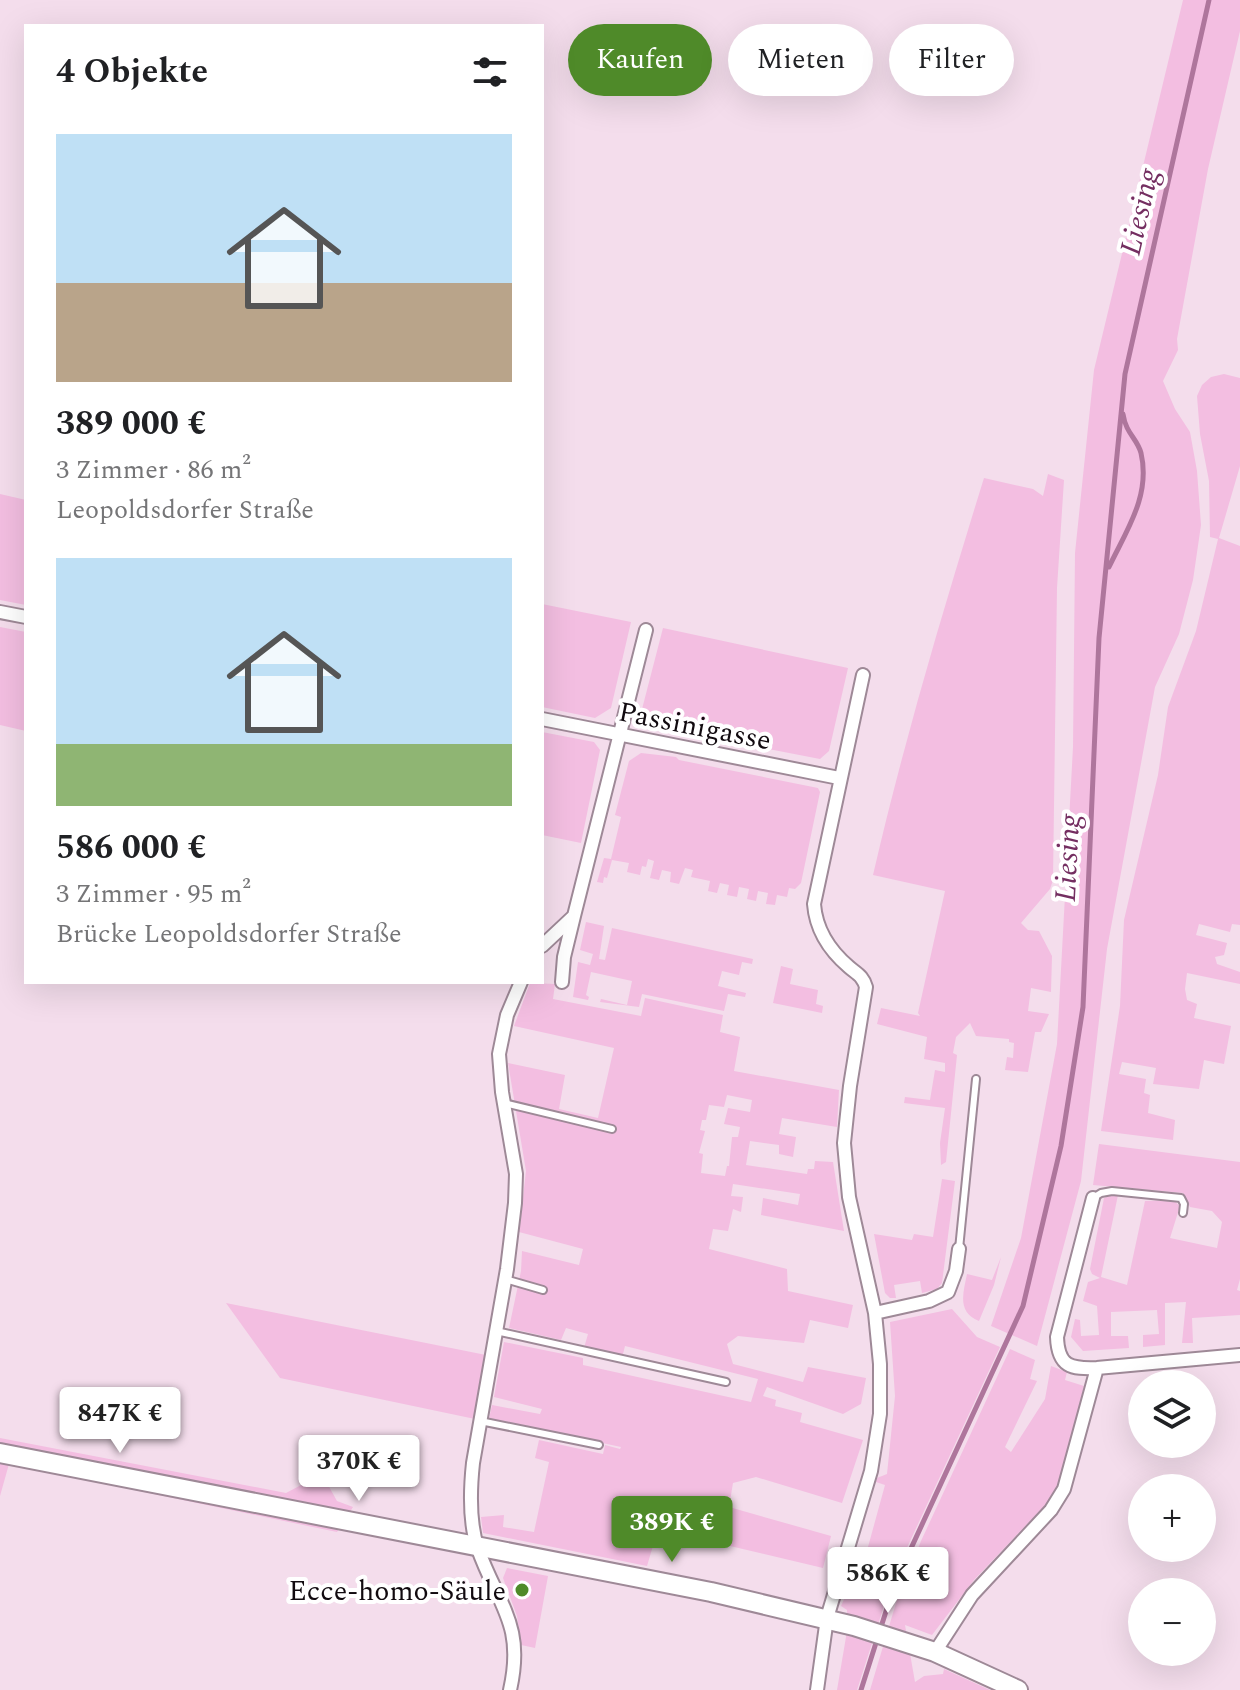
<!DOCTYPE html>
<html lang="de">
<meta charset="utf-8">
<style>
body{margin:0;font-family:Spectral,serif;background:#f6f6f6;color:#202124;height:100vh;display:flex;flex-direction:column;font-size:30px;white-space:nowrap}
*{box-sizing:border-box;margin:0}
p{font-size:26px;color:#757577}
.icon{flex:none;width:44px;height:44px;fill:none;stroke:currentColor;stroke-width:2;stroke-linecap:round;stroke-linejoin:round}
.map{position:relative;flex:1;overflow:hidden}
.details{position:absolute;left:24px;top:24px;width:520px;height:960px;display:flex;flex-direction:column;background:#fff;border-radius:0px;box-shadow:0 8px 32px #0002}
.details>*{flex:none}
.banner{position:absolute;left:568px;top:24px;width:552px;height:72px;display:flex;gap:16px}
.tools{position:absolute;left:1128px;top:1370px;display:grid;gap:16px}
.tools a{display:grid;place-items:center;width:88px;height:88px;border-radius:50%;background:#fff;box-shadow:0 8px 32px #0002;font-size:40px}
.price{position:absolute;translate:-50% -68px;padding:0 18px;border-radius:8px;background:#fff;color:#222;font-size:26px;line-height:52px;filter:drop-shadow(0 2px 4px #0008)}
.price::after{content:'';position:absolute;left:50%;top:48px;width:24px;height:18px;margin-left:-12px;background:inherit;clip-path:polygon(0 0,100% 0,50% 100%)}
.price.on{background:#4f8a29;color:#fff}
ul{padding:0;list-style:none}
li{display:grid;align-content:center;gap:16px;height:424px;padding:0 32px}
li span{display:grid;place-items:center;height:248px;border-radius:0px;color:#555}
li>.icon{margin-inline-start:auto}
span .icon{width:144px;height:144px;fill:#fffc;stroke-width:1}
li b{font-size:34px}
h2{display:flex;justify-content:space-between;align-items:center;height:96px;padding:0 32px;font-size:34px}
.chip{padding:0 28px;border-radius:36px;background:#fff;box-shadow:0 8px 32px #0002;font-size:28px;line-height:72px}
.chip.on{background:#4f8a29;color:#fff}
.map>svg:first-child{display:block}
.green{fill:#f3bee1;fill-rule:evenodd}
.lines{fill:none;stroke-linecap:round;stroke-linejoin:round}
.stream{stroke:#ae769c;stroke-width:5}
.service-casing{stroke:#9e8997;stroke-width:10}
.minor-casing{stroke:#9e8997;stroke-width:16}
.secondary-casing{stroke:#9e8997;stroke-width:22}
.service{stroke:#fff;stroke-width:6}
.minor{stroke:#fff;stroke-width:12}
.secondary{stroke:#fff;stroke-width:18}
.poi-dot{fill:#4f8a29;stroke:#fff;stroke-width:3}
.labels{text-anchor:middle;stroke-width:8;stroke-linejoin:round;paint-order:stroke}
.street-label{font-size:28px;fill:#110a0f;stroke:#fff}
.poi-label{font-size:28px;fill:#110a0f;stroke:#fff;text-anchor:end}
.water-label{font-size:30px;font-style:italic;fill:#742e61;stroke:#fff}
</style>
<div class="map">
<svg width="1240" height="1690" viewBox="0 0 1240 1690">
<rect width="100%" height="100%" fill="#f4ddec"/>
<path class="green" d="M1183 0H1240V31L1208 169 1177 339 1178 350 1163 381 1175 409 1190 432 1197 471 1201 525 1193 580 1179 634 1155 687 1107 949 1081 1181 1037 1346 991 1326 1021 1238 1057 1044 1073 747 1075 553 1094 370Z
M1224 374 1240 378V466L1219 538 1240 546V925L1232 924 1230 932 1199 924 1196 935 1227 943 1224 955 1215 957 1217 964 1240 972V984L1187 973 1185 989 1187 1000 1197 1004 1194 1018 1231 1026 1224 1064 1204 1060 1199 1089 1153 1084 1156 1068 1122 1062 1119 1074 1146 1079 1144 1093 1150 1095 1148 1113 1175 1120 1173 1140 1101 1131 1120 1006 1124 920 1158 775 1168 707 1196 631 1218 539 1210 537 1209 481 1200 434 1197 396 1202 385 1211 377Z
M1048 474 1064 480 1057 588 1053 880 1050 889 1021 923 1028 930 1039 931 1052 956 1051 992 1031 988 1028 1011 1049 1014 1041 1032H1035L1028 1072 1005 1070 1007 1057 1013 1058 1014 1043 1009 1042V1039L976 1036 970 1023 956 1037 953 1053 957 1055 946 1162 941 1165 940 1143 945 1108 904 1103 905 1097 930 1100 935 1070 945 1072V1063L924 1059 927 1037 877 1024 881 1008 920 1016 918 1013 945 891 873 875C904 741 943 610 984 478L1033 489 1043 496Z
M0 494 26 500V605L0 600Z
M542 604 631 622 611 708 595 718 542 707Z
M0 627 26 632V731L0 725Z
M663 628 848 668 829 751 820 759 650 726 641 713Z
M542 732 594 742 600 750 581 843 542 835Z
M641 753 676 757 679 760 818 788 820 792 801 883 795 889 789 888 787 897 777 895 775 905 766 904 768 893 758 891 756 901 747 899 749 889 739 887 737 897 727 895 729 885 720 883 717 893 708 891 710 881 691 877 693 870 685 868 679 884 670 882 671 872 662 870 659 880 650 878 654 861 648 859 646 867 642 866 640 875 627 872 629 863 612 860 607 878 604 877 603 883 597 882 604 858 611 859 621 817 615 815 629 761Z
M586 922 604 926 599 959 605 960 612 928 753 959 752 964 742 962 739 975 722 971 718 986 746 993 745 997 728 994 724 1011 642 994 639 1007 600 1002 601 999 627 1005 632 981 591 972 586 995 589 997 588 1000 573 997 578 962 590 965 593 954 580 950Z
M781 966 793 969 790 984 818 990 816 1004 823 1006 822 1013 773 1003Z
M530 983 555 984 553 999 641 1016 645 998 723 1015 720 1032 740 1037 734 1071 839 1090 837 1127 782 1118 779 1134 796 1137 793 1157 779 1154V1145L750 1141 746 1165 807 1174 808 1169H814L815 1161 833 1162 844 1231 761 1215 763 1198 798 1205 800 1194 733 1184 731 1196 743 1197 741 1212 733 1209 728 1231 713 1229 709 1249 787 1269 788 1291 853 1305 848 1328 810 1320 804 1343 738 1336 727 1344 733 1364 803 1382 808 1367 866 1378 861 1404 843 1414 767 1387 763 1396 776 1400 775 1406 802 1413 800 1422 863 1440 842 1503 756 1477 733 1483 729 1507 831 1536 823 1568 658 1529 647 1566 483 1533 481 1517 504 1515 503 1527 534 1532 549 1462 535 1458 539 1440 603 1454 605 1445 620 1449 621 1447 489 1419 492 1405 540 1414 542 1409 494 1397 504 1342 583 1358V1365L751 1402 758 1379 625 1346 622 1358 584 1348 588 1334 566 1328 561 1340 509 1328 521 1271 522 1251 579 1265 583 1249 519 1232 526 1171 508 1063 565 1075 559 1109 598 1118 614 1048 514 1026ZM727 1095 752 1100 750 1112 728 1108 724 1124 740 1127 738 1137H732L729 1166H727L725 1176 701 1173 703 1154 699 1153 705 1131 700 1130 702 1120H706L709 1105 724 1107Z
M1099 1144 1240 1162V1279L1237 1290 1240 1291V1315L1192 1318 1193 1343H1182L1186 1302 1165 1303V1345L1143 1347V1335L1159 1334 1157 1310 1111 1312V1336H1128L1129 1348 1083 1351 1071 1337 1075 1319 1080 1320 1081 1336 1099 1335 1097 1306 1083 1301 1088 1282 1100 1278 1092 1274 1090 1269 1104 1198 1112 1194 1118 1195 1101 1277 1127 1285 1145 1201 1173 1200 1180 1206 1170 1238 1217 1248 1222 1222 1212 1211 1190 1207 1183 1193 1093 1185Z
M942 1179 955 1181 942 1283 937 1289 922 1293 920 1281 894 1285 896 1298H890L885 1293 874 1234 912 1240 914 1234 933 1237Z
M1001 1257 994 1285 979 1321C957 1312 963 1294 967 1274L992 1280Z
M226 1303 486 1355 475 1419 280 1378Z
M952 1309 977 1337 1000 1347 893 1578 857 1690H837L846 1637 847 1610 841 1606 845 1597 854 1598 885 1485 876 1482 877 1478 887 1474 895 1396 890 1322Z
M1010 1349 1035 1360 1030 1379 1037 1381 1005 1447 1011 1452 1045 1399 1051 1366 1067 1372 1065 1380 1084 1386 1062 1475 1051 1499 974 1580 932 1635 905 1625 915 1682 924 1676 943 1674 944 1669 990 1690H870L896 1603 921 1541Z
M0 1438 286 1493 322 1474 337 1501 353 1507 337 1532 9 1464 0 1496Z
M507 1568 548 1576 535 1648 521 1645 517 1616 503 1578Z"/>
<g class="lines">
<path class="stream" d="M1109 567C1126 531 1151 496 1141 453 1137 438 1126 434 1123 414
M861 1690 895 1583 1023 1306 1061 1146 1083 1007 1099 638 1125 374 1209 0"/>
<defs>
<path id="service" d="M504 1103 612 1129
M1093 1198 1101 1193 1112 1191 1181 1198 1184 1204 1183 1213
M959 1249 976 1079
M505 1279 543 1290
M496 1331 726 1382
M480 1421 599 1445"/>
<path id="minor" d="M0 612 26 617
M542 719 839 778
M542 946 574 916 646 630
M562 982 564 957 574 916
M1093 1198 1057 1337C1058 1367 1071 1369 1097 1368L1240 1355
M875 1313 929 1301 948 1292 956 1271 959 1249
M935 1652 972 1595 1051 1510 1064 1489 1097 1368
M510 1690C525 1624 498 1605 478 1549 469 1523 470 1491 473 1463L507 1269 515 1203 516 1174 502 1092 499 1054 507 1015 521 982
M817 1690 827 1618 871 1471 880 1414V1364L875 1313 849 1197 844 1143 850 1086 866 987C863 976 857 974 849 967 829 950 816 930 814 904L863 675"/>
<path id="secondary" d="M0 1453 711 1592 854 1626 935 1652 1018 1690"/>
</defs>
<use href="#service" class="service-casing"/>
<use href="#minor" class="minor-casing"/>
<use href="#secondary" class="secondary-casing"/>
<use href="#service" class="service"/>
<use href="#minor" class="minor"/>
<use href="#secondary" class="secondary"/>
</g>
<circle class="poi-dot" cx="522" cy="1590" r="8"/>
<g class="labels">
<g class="street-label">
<text transform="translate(695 725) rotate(11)" y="10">Passinigasse</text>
</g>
<g class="poi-label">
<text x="506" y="1600">Ecce-homo-Säule</text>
</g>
<g class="water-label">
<text transform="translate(1139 212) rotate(-77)" y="10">Liesing</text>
<text transform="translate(1067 858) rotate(-87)" y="10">Liesing</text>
</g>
</g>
</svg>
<div class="tools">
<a><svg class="icon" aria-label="layers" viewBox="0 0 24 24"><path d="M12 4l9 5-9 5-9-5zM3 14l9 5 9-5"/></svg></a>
<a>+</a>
<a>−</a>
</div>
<b class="price" style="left:120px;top:1455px">847K €</b>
<b class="price" style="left:359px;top:1503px">370K €</b>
<b class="price on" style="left:672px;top:1564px">389K €</b>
<b class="price" style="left:888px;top:1615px">586K €</b>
<div class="banner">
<a class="chip on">Kaufen</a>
<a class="chip">Mieten</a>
<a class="chip">Filter</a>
</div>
<section class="details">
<h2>4 Objekte<svg class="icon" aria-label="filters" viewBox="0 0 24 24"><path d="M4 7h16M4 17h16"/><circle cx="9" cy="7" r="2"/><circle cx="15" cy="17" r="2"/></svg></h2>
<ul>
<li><span style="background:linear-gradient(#bfe0f5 60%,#b9a48a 0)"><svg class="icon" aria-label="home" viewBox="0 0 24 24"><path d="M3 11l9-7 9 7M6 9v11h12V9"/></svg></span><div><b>389 000 €</b><p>3 Zimmer · 86 m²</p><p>Leopoldsdorfer Straße</p></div></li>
<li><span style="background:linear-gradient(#bfe0f5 75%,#8fb573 0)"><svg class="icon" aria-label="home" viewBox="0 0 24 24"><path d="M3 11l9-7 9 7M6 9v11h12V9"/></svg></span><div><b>586 000 €</b><p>3 Zimmer · 95 m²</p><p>Brücke Leopoldsdorfer Straße</p></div></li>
</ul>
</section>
</div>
